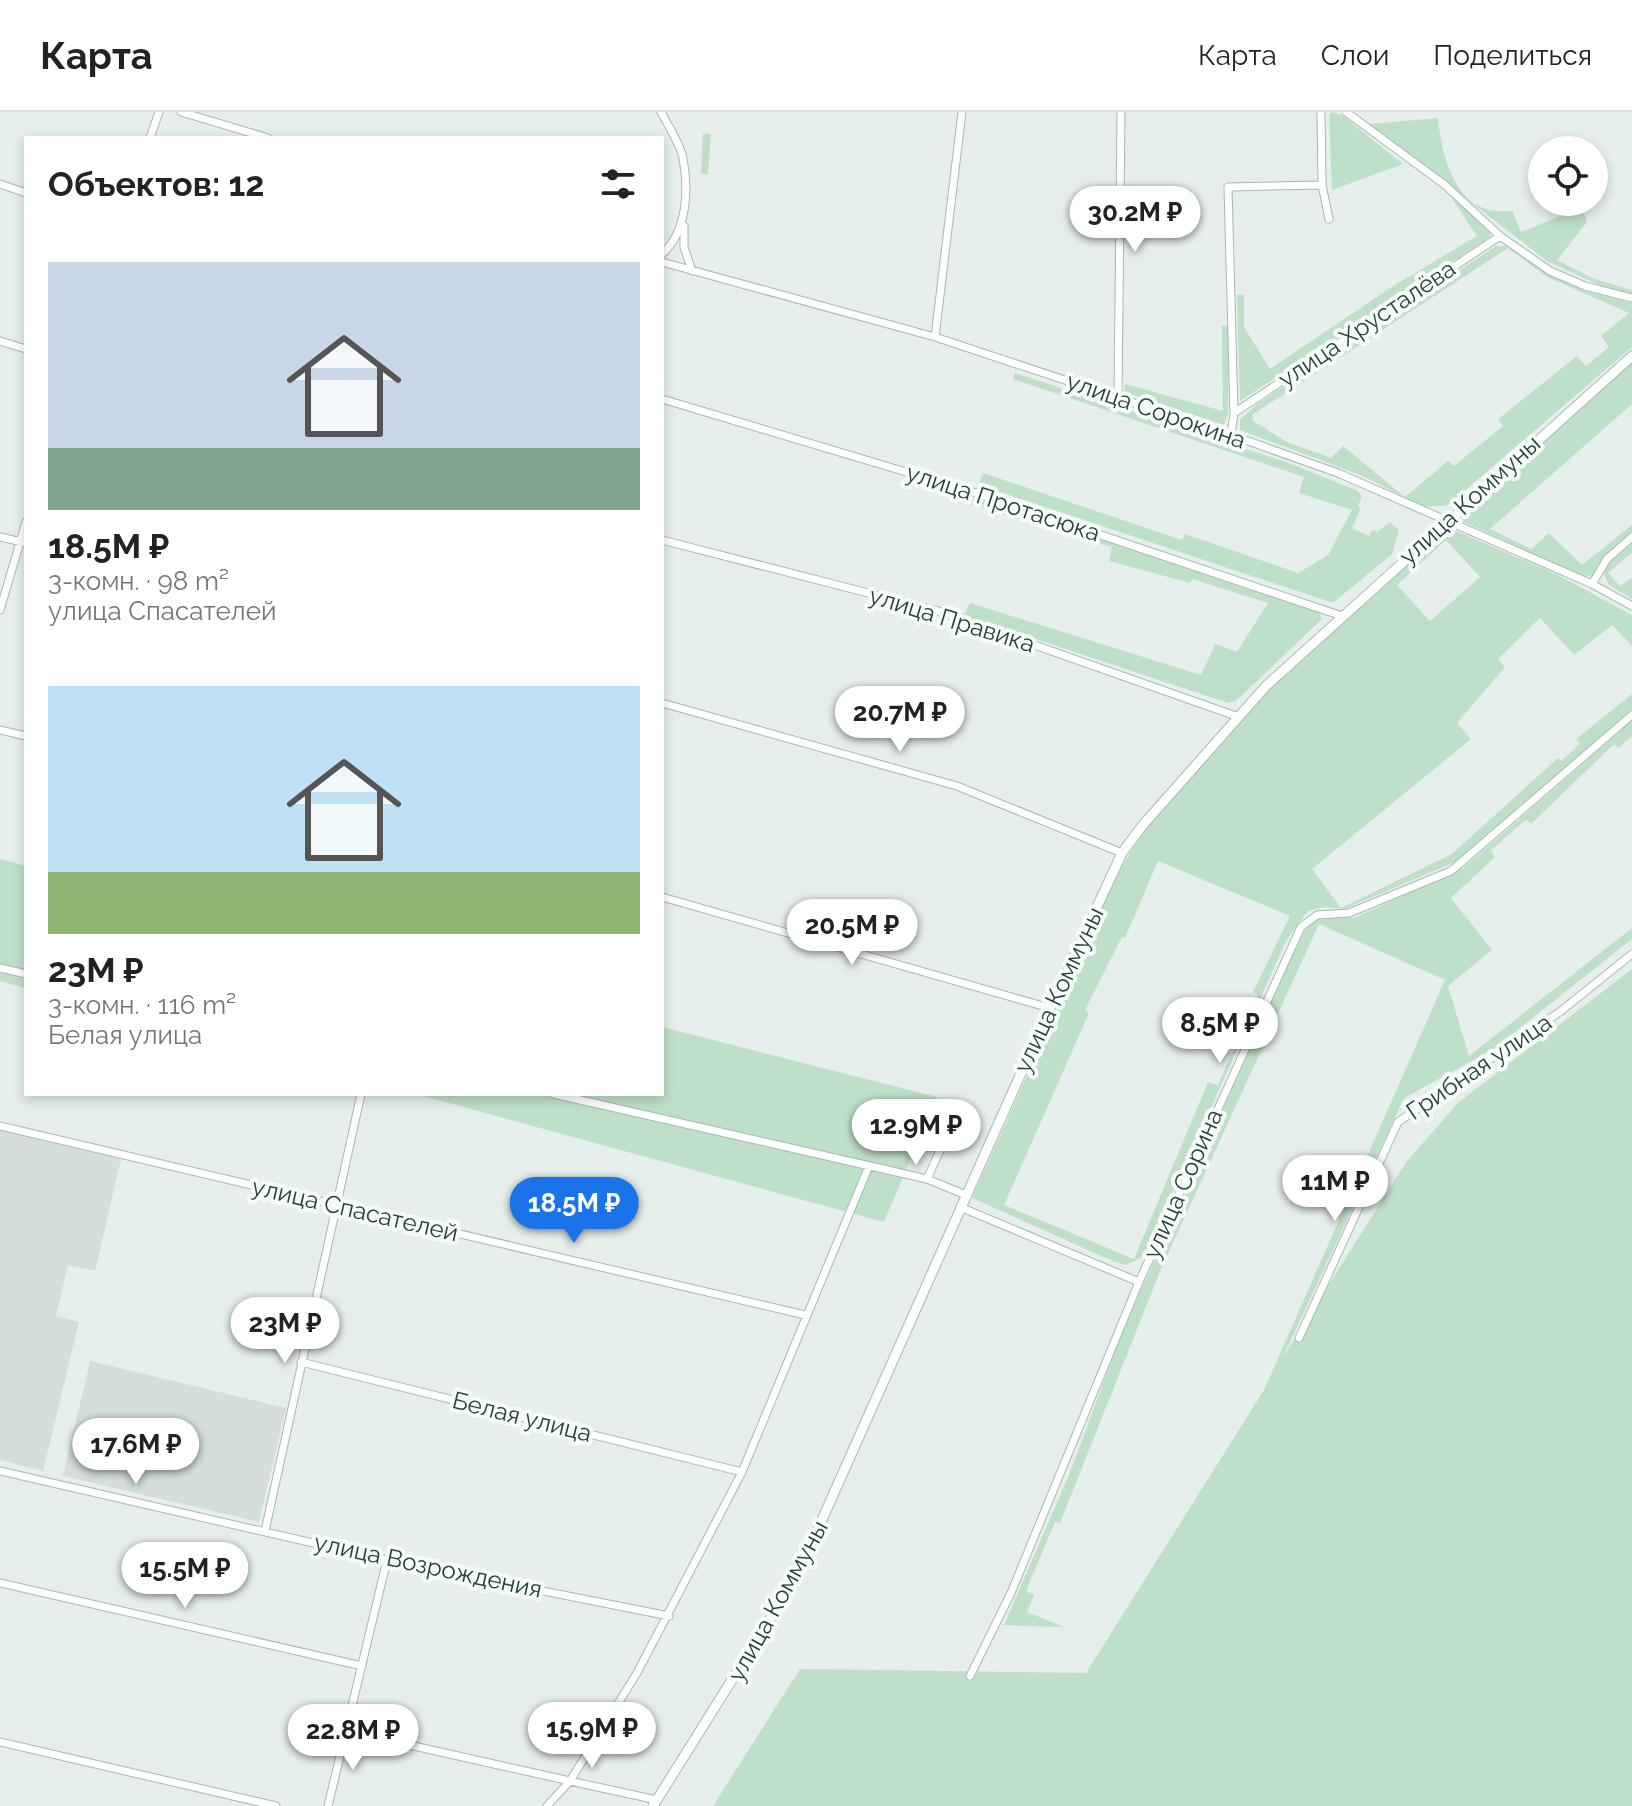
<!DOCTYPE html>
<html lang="ru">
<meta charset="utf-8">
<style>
body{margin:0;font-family:Raleway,sans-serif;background:#f6f6f6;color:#222;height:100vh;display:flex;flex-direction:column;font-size:30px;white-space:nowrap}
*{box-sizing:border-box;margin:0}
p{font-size:26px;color:#767676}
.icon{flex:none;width:44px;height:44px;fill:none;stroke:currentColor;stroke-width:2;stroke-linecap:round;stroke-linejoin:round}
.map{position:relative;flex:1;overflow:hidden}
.side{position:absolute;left:24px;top:24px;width:640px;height:960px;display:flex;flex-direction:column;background:#fff;border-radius:0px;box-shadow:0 4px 12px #0003}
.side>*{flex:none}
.buttons{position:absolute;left:1528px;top:24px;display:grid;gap:16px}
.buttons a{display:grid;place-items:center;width:80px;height:80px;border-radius:50%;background:#fff;box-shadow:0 4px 12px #0003;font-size:40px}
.price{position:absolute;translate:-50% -68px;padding:0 18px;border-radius:28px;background:#fff;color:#222;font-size:26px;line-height:52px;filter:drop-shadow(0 2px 4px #0008)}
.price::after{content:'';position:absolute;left:50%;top:48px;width:24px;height:18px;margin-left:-12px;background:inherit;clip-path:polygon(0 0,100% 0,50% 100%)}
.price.current{background:#1a73e8;color:#fff}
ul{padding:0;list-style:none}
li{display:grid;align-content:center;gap:16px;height:424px;padding:0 24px}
li span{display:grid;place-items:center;height:248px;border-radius:0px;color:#555}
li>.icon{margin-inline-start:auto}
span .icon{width:144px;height:144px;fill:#fffc;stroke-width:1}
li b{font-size:34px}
h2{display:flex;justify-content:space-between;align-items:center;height:96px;padding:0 24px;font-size:34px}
header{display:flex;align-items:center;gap:48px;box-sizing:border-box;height:112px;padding:0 40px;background:#fff;border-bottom:2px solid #e0e0e0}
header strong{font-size:38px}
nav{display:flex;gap:44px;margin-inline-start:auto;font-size:28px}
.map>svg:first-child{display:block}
.built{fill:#d4dfda}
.green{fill:#bfe0c8;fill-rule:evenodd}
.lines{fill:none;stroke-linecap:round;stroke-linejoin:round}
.minor-casing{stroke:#a8b8b2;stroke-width:9}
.tertiary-casing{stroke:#a8b8b2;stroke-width:11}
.minor{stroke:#fff;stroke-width:7}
.tertiary{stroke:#fff;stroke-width:9}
.labels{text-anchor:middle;stroke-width:8;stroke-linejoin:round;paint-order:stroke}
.street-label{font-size:24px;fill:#24423a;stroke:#f7fbf9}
</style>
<header>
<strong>Карта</strong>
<nav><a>Карта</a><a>Слои</a><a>Поделиться</a></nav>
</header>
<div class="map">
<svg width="1632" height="1694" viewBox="0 0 1632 1694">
<rect width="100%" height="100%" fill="#e6efeb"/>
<path class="built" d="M0 1018 121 1047 95 1159 68 1153 56 1204 79 1210 43 1359 0 1348Z
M90 1249 286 1296 259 1410 63 1364Z"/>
<path class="green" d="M1332 0 1342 3 1403 52 1332 78 1329 3Z
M1438 6C1441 37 1451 86 1486 97 1493 100 1504 99 1512 99L1521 120 1582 95 1587 110 1557 148 1592 166 1632 178V182L1599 173 1547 149 1369 12Z
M703 22H711L708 62H701Z
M1449 82 1490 119V125L1240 289 1237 183H1244V215L1270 257 1390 176 1477 124Z
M1496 134H1505C1550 160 1581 177 1632 191V235L1448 393 1424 395 1363 364 1240 318V308L1257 292ZM1508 136 1547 165 1629 201 1601 224 1609 235 1586 254 1577 244 1498 307 1503 314 1454 354 1448 349 1405 385 1343 334 1331 346 1287 330 1253 309 1252 303Z
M1229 213 1228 301 1224 313 1124 280 1125 272 1223 299 1222 214Z
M1632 251V292L1490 417 1531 437 1549 421 1582 453 1632 413V420L1603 445 1592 464 1580 463 1462 409 1469 396Z
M1015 261 1289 351 1356 378 1362 384 1358 394 1361 396 1352 416 1369 424 1372 418 1377 420 1390 410 1399 418 1392 442 1333 491 979 373 983 361 1182 428 1185 422 1298 461 1328 443 1352 398 1299 381 1304 365 1013 267Z
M974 384 1149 438 1317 496 1322 507 1236 589 1228 591 966 504 942 495 965 502 970 491 1201 563 1215 532 1237 540 1268 491 1192 467 1190 471 1109 449 1112 435 971 393Z
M1447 418 1456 419 1558 463 1632 503V534L1612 513 1574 543 1540 506 1498 547 1505 555 1457 611 1471 627 1312 757 1341 796 1452 742 1558 646 1561 649 1580 632 1576 627 1632 582V598L1455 750 1344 797 1323 795 1308 799 1287 827 1144 1144 1126 1153 1115 1150 972 1086 1115 767C1170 663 1286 554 1376 477 1398 457 1421 432 1447 418ZM1446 428 1480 465 1430 509 1397 473ZM1158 749 1290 804 1253 880 1258 883 1218 973 1208 970 1134 1147 1004 1093 1089 901 1085 898 1122 825 1125 826Z
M1632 429V441L1608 461 1620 474 1632 466V487L1609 473 1603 460 1610 448Z
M1632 609V624L1618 636 1614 632 1531 712 1526 708 1491 738 1495 745 1451 786 1492 838 1448 874 1469 944 1632 816V827L1492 938 1404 986 1283 1245 1407 1049 1459 990 1632 857V1694H713L800 1557 1086 1561 1264 1278 1445 868 1319 812 1161 1157 1060 1411 1055 1410 1026 1479 1034 1483 1027 1500 1064 1515 1004 1513 1071 1358 1123 1218 1302 822 1313 807 1323 804 1354 806 1463 756Z
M0 747 26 754V876L0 869Z
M662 915 937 985 884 1110 416 982H662Z"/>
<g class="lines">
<defs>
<path id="minor" d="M181 0 268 26
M661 0C668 14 680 31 683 46 689 79 687 120 662 142
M1321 0 1322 73 1329 107
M1346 0 1445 73 1500 124 1550 159 1585 174 1632 186
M150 26 159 0
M0 72 26 81
M684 114V135L692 159
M662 150 935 225 1231 323 1338 361 1592 472 1632 494
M935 225 962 0
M0 229 26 237
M1118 285 1121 0
M662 287 973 380 1342 504
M1234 301 1500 124
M1231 323 1234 301 1228 75 1322 73
M0 425 26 431
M662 428 938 499 1236 604
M1592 472 1607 447 1632 425
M0 498 26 410
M662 591 957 674 1122 741
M0 618 26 624
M662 785 1050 896
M0 856 26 862
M554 982 927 1067
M960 994 927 1067 966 1083
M0 1014 805 1203
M960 1095 1139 1170
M1299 1226 1398 1010 1561 899 1632 842
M301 1250 742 1360
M0 1359 387 1448 669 1504
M265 1419 361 982
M0 1471 362 1554
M970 1564 1011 1481 1139 1170 1301 815 1317 803 1349 801 1451 759 1632 603
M347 1619 570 1669 637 1561 742 1360 869 1054
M0 1630 276 1694
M328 1694 387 1448
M547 1694 570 1669 657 1688"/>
<path id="tertiary" d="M653 1694 797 1464 1050 896 1122 741 1142 714 1266 574 1632 244"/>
</defs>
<use href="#minor" class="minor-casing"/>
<use href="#tertiary" class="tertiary-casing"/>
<use href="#minor" class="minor"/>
<use href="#tertiary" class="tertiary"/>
</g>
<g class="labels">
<g class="street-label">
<text transform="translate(1367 212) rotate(-34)" y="8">улица Хрусталёва</text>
<text transform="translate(1156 299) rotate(19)" y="8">улица Сорокина</text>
<text transform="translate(1470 388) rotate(-42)" y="8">улица Коммуны</text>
<text transform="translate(1003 391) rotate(18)" y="8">улица Протасюка</text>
<text transform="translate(952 508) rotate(17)" y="8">улица Правика</text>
<text transform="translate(1059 878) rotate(-65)" y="8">улица Коммуны</text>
<text transform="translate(1479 955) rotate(-34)" y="8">Грибная улица</text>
<text transform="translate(1183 1072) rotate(-66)" y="8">улица Сорина</text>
<text transform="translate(355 1098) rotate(13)" y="8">улица Спасателей</text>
<text transform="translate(522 1305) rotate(14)" y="8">Белая улица</text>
<text transform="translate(428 1454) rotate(12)" y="8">улица Возрождения</text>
<text transform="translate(778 1489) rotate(-61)" y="8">улица Коммуны</text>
</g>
</g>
</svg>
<div class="buttons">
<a><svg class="icon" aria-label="locate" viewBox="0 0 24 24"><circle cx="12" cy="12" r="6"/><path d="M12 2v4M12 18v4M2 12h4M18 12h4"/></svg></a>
</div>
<b class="price" style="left:1135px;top:142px">30.2M ₽</b>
<b class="price" style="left:900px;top:642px">20.7M ₽</b>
<b class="price" style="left:852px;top:855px">20.5M ₽</b>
<b class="price" style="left:1220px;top:953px">8.5M ₽</b>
<b class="price" style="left:916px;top:1055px">12.9M ₽</b>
<b class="price" style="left:1335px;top:1111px">11M ₽</b>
<b class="price current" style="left:574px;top:1133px">18.5M ₽</b>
<b class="price" style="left:285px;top:1253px">23M ₽</b>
<b class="price" style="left:136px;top:1374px">17.6M ₽</b>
<b class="price" style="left:185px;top:1498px">15.5M ₽</b>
<b class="price" style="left:592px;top:1658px">15.9M ₽</b>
<b class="price" style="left:353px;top:1660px">22.8M ₽</b>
<section class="side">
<h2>Объектов: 12<svg class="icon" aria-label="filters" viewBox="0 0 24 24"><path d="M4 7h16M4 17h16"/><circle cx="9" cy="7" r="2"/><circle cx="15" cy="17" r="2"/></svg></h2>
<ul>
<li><span style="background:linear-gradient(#c9d6e8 75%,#7fa58c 0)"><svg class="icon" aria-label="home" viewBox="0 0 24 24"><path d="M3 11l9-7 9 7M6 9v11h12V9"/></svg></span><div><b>18.5M ₽</b><p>3-комн. · 98 m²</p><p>улица Спасателей</p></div></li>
<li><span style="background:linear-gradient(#bfe0f5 75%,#8fb573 0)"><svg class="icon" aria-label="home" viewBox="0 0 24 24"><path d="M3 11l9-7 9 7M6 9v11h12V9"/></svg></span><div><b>23M ₽</b><p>3-комн. · 116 m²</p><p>Белая улица</p></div></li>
</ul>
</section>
</div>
